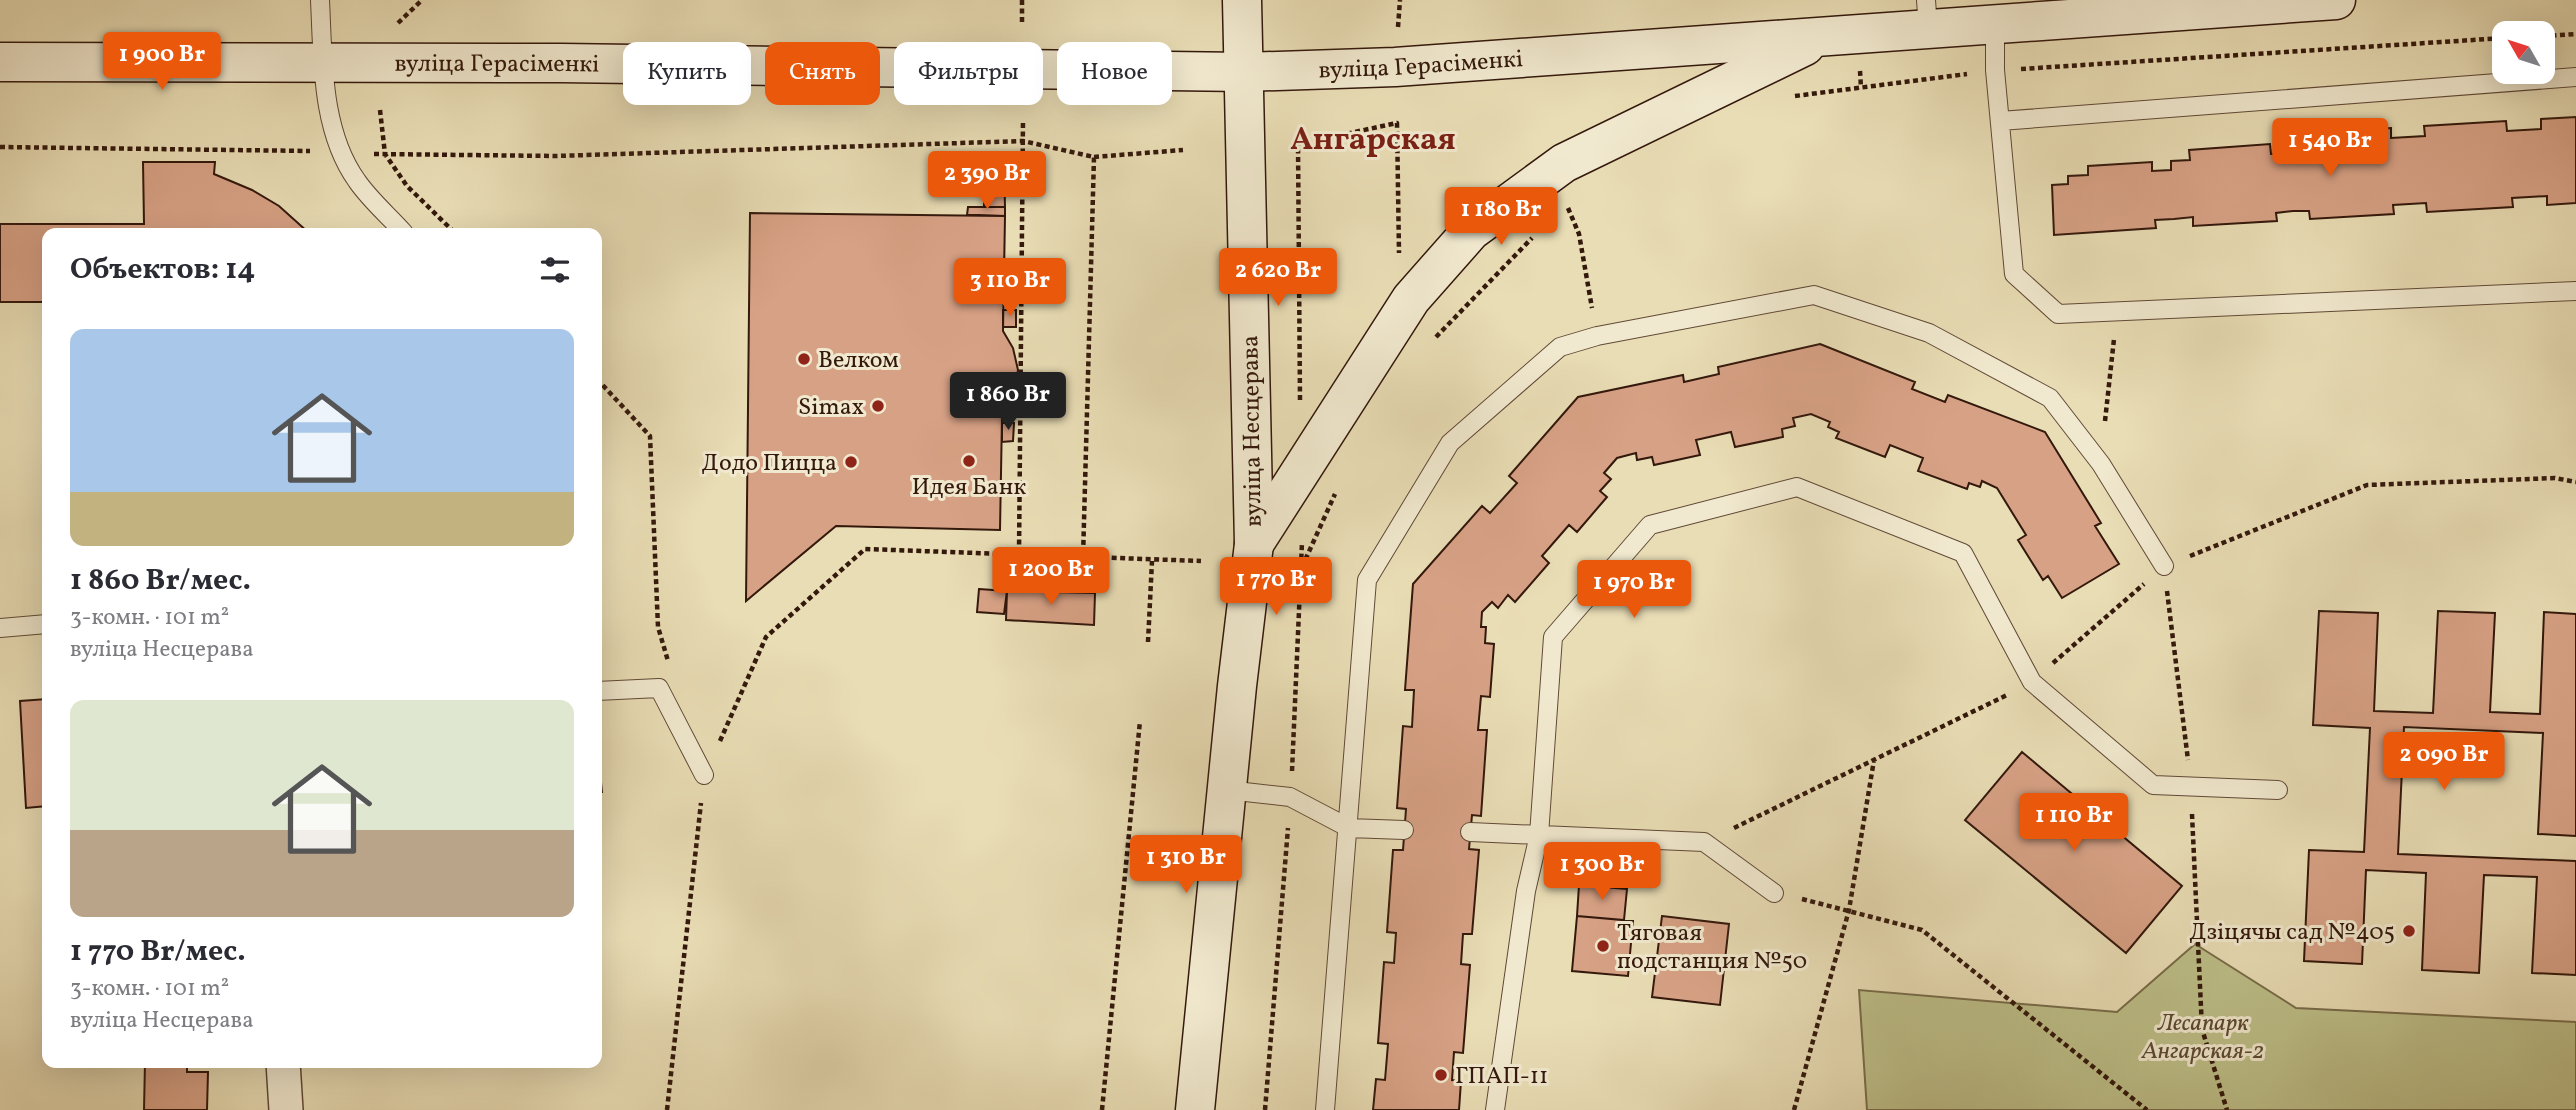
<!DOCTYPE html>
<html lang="ru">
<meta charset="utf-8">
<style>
body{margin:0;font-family:Vollkorn,serif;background:#f2f2f3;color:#2b2b33;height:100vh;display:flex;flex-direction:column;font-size:26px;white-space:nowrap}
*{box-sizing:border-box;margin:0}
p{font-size:23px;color:#7c7c81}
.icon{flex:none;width:38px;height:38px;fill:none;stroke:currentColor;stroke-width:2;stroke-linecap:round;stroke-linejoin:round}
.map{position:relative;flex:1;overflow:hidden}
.sheet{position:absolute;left:42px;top:228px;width:560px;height:840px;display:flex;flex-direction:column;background:#fff;border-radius:14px;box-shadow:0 7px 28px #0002}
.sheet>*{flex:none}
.guide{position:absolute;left:623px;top:42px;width:665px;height:63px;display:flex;gap:14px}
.needle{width:46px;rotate:309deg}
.tools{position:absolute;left:2492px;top:21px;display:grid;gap:14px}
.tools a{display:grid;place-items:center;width:63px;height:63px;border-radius:14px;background:#fff;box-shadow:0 7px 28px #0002;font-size:35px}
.price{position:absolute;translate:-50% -60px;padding:0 16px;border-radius:7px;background:#ea580c;color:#fff;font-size:23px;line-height:46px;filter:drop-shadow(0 2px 4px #0008)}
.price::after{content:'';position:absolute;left:50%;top:42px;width:21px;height:16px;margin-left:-10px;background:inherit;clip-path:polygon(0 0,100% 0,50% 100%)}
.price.active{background:#222;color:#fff}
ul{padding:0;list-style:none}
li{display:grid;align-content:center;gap:14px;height:371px;padding:0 28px}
li span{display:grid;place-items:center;height:217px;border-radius:14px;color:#555}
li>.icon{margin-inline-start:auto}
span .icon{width:126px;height:126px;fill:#fffc;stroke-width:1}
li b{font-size:30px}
h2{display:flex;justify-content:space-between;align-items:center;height:84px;padding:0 28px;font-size:30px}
.chip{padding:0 24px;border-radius:14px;background:#fff;box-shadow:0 7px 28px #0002;font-size:24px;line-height:63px}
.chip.active{background:#ea580c;color:#fff}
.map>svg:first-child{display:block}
.green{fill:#bdbf89;stroke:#786c4a;stroke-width:2}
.building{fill:#d7a185;stroke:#33180c;stroke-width:2}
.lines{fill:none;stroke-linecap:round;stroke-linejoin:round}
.lane-casing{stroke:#604936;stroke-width:20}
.street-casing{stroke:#604936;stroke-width:36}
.secondary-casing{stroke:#33180c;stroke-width:41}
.path{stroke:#33180c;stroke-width:4.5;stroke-dasharray:5 3.5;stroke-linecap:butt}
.lane{stroke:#f1e9cf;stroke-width:18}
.street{stroke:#f1e9cf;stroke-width:33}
.secondary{stroke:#f1e9cf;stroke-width:38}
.poi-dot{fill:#8f2418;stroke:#f1e9cf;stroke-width:2.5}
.labels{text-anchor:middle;stroke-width:6;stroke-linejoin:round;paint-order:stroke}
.street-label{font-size:24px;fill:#33180c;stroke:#f1e9cf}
.poi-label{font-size:24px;fill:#33180c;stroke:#f1e9cf;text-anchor:start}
.park-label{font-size:24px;font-style:italic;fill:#5c4a32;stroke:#f1e9cf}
.district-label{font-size:32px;font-weight:bold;fill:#7a1f14;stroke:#f1e9cf}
</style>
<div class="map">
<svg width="2576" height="1110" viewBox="0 0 2576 1110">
<rect width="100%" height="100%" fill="#e9ddb5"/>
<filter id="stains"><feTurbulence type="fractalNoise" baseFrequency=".00286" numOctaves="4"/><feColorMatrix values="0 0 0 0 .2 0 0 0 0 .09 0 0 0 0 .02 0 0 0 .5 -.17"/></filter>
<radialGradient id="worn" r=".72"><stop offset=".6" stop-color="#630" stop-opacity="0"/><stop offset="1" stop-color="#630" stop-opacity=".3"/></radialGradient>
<path class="green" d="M2195 944 2296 1008 2576 1022V1110H1867L1859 990 2117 1012Z"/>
<path class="building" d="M2576 117V203L2547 205V196L2512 198 2513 207 2427 212 2426 203 2393 205 2394 214 2310 219 2309 211H2293L2276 213 2277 221 2193 226V217L2174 219 2155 220 2156 228 2054 235 2052 185 2068 184V176L2088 175V166L2152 162V171L2171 170V161L2190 160 2189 150 2270 144 2271 154 2290 153 2289 143 2308 142 2307 132 2391 128V138L2425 136 2424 126 2506 121 2507 131 2541 129V119Z
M935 156 1004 158 1005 207H984V177H935Z
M143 162H215L214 174 252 190 279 206 309 233H47V302H0V224H144Z
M968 207H1005V216L967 215Z
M750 213 1005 216 1003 331 1013 348 1018 370 1014 396 1002 417 1000 530 836 526 746 601Z
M1003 310H1016V327H1003Z
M1820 344 1915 382 1912 389 1945 402 1948 395 2045 432 2101 523 2095 526 2119 564 2062 598 2048 576 2043 580 2018 540 2026 535 1997 488 1982 481 1980 487 1969 483 1967 489 1918 471 1923 458 1890 445 1885 457 1836 438 1839 432 1828 427 1830 422 1811 414 1793 418 1795 426 1782 429 1783 437 1735 447 1731 432 1696 440 1700 455 1654 465 1652 457 1637 460 1636 453 1617 458 1604 473 1611 479 1600 491 1607 497 1577 532 1569 525 1542 556 1549 563 1515 602 1508 595 1498 608 1492 602 1482 612 1481 627H1486L1485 643 1494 644 1490 697 1481 696 1478 730H1487L1481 816 1472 815 1469 849 1479 850 1472 934H1463L1461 964 1470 965 1463 1053 1454 1052 1452 1080 1461 1081 1459 1110H1373L1376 1079 1385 1080 1388 1044 1378 1043 1384 962 1394 963 1396 933 1387 932 1393 850H1403L1406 809 1397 808 1403 726 1412 727 1414 690H1405L1413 584 1482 506 1490 513 1517 483 1509 476 1578 397 1683 375 1684 382 1719 374 1718 367Z
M1002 423H1014L1013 441 1002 442Z
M979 589 1007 591 1004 614 977 612Z
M1007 591 1095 593 1094 625 1006 620Z
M2319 611 2378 613 2374 711 2433 713 2438 611 2495 613 2490 712 2540 714 2544 612 2576 614V836L2538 834 2543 733 2404 727 2398 854 2576 861V975L2532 973 2537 877 2484 875 2479 973 2422 970 2426 873 2366 870 2362 964 2304 961 2309 850 2364 852 2370 728 2313 725Z
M47 699V806L26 808 20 701Z
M597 744 602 792H597Z
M2022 752 2182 886 2126 953 1965 820Z
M1579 885 1627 889 1624 920 1577 916Z
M1577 916 1633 921 1628 976 1572 971Z
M1662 916 1729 924 1720 1005 1652 997Z
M145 1062H187V1072H208L207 1110H144Z
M415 1062H481V1063L415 1066Z"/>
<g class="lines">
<defs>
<path id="lane" d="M320 0C323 60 321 131 357 181 370 200 389 216 404 233
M1926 0 1928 28
M1995 24V70L2014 274 2058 314 2576 291
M2000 121 2576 77
M0 628 47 624
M597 691 659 688 704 775
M1227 790 1290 797 1349 828 1404 830
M1470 832 1704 842 1774 893
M1325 1110 1367 580 1450 443 1560 347 1597 336 1814 295 1929 333 2050 398 2101 464 2164 566
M1495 1110 1526 891 1539 835 1553 637 1650 525 1797 487 1963 553 2032 682 2153 785 2278 790"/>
<path id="street" d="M283 1062 286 1110"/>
<g id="secondary">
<path id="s1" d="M0 62 561 63 1245 72 1395 67 2336 0"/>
<path d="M1254 544 1411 299 1471 231 1564 163 1805 46"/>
<path d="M1195 1110 1237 686 1254 544 1242 0"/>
</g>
</defs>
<use href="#lane" class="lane-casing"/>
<use href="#street" class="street-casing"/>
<use href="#secondary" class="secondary-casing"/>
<path class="path" d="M1022 0V24
M398 23 422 0
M1398 27 1400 0
M2543 36 2576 34
M2021 69 2504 38
M1860 71 1861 88
M1795 96 1967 74
M380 110 385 154 407 186 455 233
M0 147 310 151
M374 154 556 156 1023 141 1094 157 1083 558
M1094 157 1183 150
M1568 208 1579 234 1592 308
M1436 337 1532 238
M597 379 650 436 658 627 668 661
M1300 400 1298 144 1397 123 1399 253
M2105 421 2114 339
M1019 553 1023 120
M2190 556 2367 485 2555 478 2576 482
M1302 567 1335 494
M2167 591 2188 760
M1148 642 1152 561
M2053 663 2144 584
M720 741 766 637 865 549 1201 561
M1292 771 1302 542
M2192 814 2202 1029 2227 1110
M1734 828 2009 694
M1802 899 1922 930 2147 1110
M667 1110 701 803
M1102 1110 1140 721
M1265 1110 1288 828
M1794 1110 1849 910 1874 760"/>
<use href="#lane" class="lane"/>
<use href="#street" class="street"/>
<use href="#secondary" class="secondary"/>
</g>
<g class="poi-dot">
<circle cx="804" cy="359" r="7"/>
<circle cx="878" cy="406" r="7"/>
<circle cx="969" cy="461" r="7"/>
<circle cx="851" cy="462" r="7"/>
<circle cx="2409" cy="931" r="7"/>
<circle cx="1603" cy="946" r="7"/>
<circle cx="1441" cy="1075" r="7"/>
</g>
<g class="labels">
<g class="street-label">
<text dy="8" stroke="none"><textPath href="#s1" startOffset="497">вуліца Герасіменкі</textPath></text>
<text dy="8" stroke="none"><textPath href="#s1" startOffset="1421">вуліца Герасіменкі</textPath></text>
<text transform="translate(1251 431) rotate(-91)" y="8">вуліца Несцерава</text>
</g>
<g class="poi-label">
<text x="818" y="367">Велком</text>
<text x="864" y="414" text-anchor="end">Simax</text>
<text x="837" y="470" text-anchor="end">Додо Пицца</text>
<text x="969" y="494" text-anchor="middle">Идея Банк</text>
<text x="2395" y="939" text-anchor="end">Дзіцячы сад №405</text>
<text x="1617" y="940">Тяговая<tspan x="1617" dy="28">подстанция №50</tspan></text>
<text x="1455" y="1083">ГПАП-11</text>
</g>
<g class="park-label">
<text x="2203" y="1030">Лесапарк<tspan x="2203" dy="28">Ангарская-2</tspan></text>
</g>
<g class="district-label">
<text x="1373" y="149">Ангарская</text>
</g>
</g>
<rect width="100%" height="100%" filter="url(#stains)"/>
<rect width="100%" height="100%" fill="url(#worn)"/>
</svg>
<div class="tools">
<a><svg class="needle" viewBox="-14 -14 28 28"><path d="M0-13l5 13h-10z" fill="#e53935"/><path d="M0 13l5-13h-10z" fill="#7c7c81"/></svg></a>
</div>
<b class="price" style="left:162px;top:92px">1 900 Br</b>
<b class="price" style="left:2330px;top:178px">1 540 Br</b>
<b class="price" style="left:987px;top:211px">2 390 Br</b>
<b class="price" style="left:1501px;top:247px">1 180 Br</b>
<b class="price" style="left:1278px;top:308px">2 620 Br</b>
<b class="price" style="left:1010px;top:318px">3 110 Br</b>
<b class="price active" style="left:1008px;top:432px">1 860 Br</b>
<b class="price" style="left:1051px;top:607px">1 200 Br</b>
<b class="price" style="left:1276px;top:617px">1 770 Br</b>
<b class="price" style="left:1634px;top:620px">1 970 Br</b>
<b class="price" style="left:2444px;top:792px">2 090 Br</b>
<b class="price" style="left:2074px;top:853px">1 110 Br</b>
<b class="price" style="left:1186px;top:895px">1 310 Br</b>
<b class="price" style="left:1602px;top:902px">1 300 Br</b>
<div class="guide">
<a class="chip">Купить</a>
<a class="chip active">Снять</a>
<a class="chip">Фильтры</a>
<a class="chip">Новое</a>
</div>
<section class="sheet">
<h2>Объектов: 14<svg class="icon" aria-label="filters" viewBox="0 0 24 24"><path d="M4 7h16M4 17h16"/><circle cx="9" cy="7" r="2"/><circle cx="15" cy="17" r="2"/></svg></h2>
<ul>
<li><span style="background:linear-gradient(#a9c7e8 75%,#c2b280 0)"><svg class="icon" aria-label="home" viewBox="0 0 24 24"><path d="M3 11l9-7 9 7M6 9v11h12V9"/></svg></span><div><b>1 860 Br/мес.</b><p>3-комн. · 101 m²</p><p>вуліца Несцерава</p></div></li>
<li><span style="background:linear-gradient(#dfe7d0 60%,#b9a48a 0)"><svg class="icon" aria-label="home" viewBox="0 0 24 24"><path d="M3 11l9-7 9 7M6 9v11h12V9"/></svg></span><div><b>1 770 Br/мес.</b><p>3-комн. · 101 m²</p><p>вуліца Несцерава</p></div></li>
</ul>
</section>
</div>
